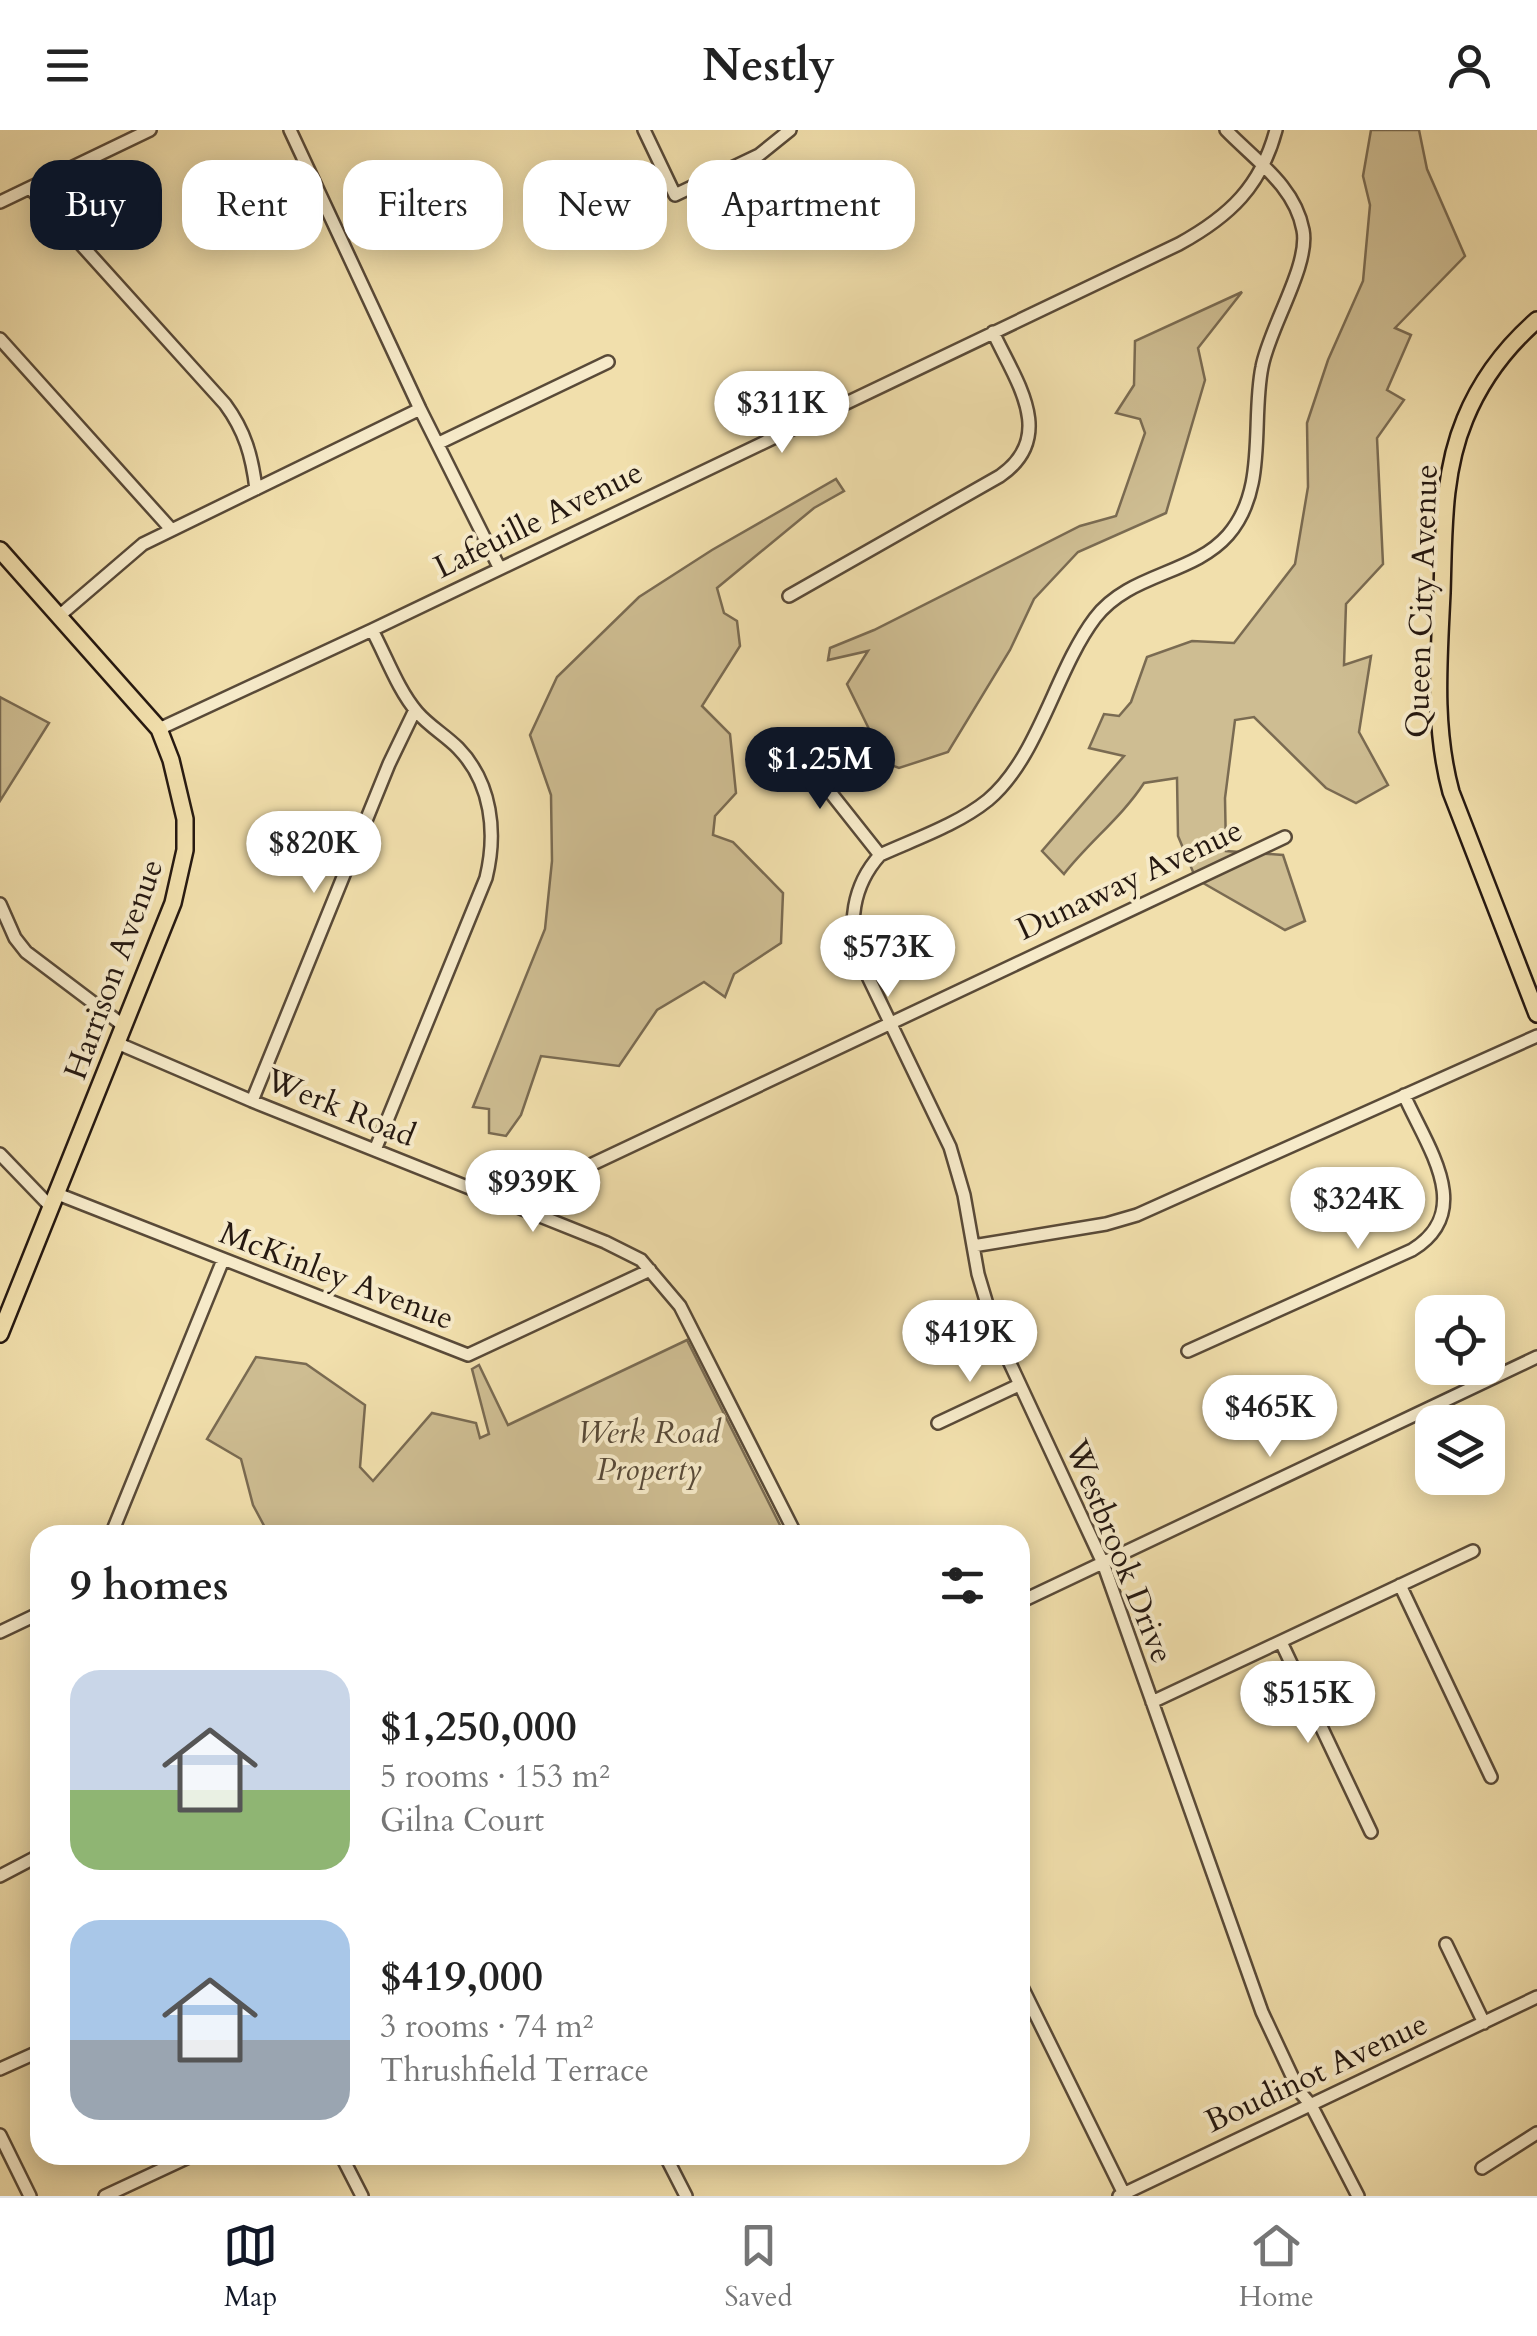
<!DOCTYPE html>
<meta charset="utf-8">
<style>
body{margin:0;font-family:Cardo,serif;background:#f2f2f2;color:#222;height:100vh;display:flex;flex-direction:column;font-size:38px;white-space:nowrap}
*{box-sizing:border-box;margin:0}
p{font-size:32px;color:#767676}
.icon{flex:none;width:55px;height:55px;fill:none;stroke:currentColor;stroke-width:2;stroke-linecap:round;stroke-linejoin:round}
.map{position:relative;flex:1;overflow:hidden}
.panel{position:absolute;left:30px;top:1395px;width:1000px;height:640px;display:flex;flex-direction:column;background:#fff;border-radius:30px;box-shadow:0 5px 25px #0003}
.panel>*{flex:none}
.banner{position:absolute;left:30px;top:30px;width:1000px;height:90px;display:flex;gap:20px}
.buttons{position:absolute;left:1415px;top:1165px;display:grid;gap:20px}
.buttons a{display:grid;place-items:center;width:90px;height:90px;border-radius:20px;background:#fff;box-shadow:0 5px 25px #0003;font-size:50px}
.price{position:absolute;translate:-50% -85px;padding:0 22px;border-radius:35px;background:#fff;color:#222;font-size:32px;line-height:65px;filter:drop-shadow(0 2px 5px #0008)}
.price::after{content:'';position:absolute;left:50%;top:60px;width:30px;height:22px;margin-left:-15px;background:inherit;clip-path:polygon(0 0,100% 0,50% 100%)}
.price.selected{background:#111827;color:#fff}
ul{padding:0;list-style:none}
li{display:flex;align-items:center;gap:30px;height:250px;padding:0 40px}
li span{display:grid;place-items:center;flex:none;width:280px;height:200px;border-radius:30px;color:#555}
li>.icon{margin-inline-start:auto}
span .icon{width:120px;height:120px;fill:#fffc;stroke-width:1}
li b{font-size:42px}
h2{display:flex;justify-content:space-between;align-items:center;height:120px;padding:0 40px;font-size:42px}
.chip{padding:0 35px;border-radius:30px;background:#fff;box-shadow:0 5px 25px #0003;font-size:35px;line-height:90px}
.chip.selected{background:#111827;color:#fff}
header{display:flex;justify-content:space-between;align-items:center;height:130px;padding:0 40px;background:#fff;font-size:45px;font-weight:700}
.dock{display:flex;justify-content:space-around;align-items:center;height:140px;border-top:2px solid #e0e0e0;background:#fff;font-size:28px;color:#767676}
.dock a{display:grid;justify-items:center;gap:5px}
.dock .selected{color:#111827}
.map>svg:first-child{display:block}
.green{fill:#cebd92;stroke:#7a6b52;stroke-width:2.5}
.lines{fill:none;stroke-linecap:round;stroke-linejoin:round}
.minor-casing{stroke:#594a38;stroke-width:16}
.major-casing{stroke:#261911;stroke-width:20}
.minor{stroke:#f6eac9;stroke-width:11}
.major{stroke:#f1dfac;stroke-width:15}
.labels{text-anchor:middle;stroke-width:8;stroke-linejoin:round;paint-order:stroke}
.street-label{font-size:32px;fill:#261911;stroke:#f6eac9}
.park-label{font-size:32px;font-style:italic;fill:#584a38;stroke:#f6eac9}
</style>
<header><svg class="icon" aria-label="menu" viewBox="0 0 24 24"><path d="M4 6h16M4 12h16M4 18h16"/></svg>Nestly<svg class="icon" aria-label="person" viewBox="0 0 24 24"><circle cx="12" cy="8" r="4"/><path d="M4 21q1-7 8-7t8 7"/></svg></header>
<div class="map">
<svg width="1537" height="2066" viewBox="0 0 1537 2066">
<rect width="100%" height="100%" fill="#f1dfac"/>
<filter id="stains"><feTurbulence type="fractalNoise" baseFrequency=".002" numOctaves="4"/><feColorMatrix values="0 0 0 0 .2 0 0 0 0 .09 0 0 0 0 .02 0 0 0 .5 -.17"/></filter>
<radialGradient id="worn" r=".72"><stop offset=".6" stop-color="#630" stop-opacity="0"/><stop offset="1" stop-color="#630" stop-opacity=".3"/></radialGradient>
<path class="green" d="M1371 0H1419L1427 39 1465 126 1395 198 1411 205 1387 260 1404 270 1377 308 1383 434 1346 474 1344 535 1371 526 1359 602 1388 655 1356 673 1326 658 1254 587 1235 590 1225 668 1226 721 1283 725 1305 791 1285 800 1196 749 1178 706 1177 648 1144 653C1122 687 1089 712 1064 744L1042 721 1124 626 1089 618 1104 584 1119 586 1131 572 1147 527 1192 511 1234 513 1295 434 1308 357 1307 293 1328 230 1363 151 1370 75 1363 46Z
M1242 162 1198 218 1205 250 1166 383 1078 422 1034 469 1010 520 948 622 899 638 869 627V599L847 554 868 521 828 530 830 518 874 500 1080 396 1116 386 1145 303 1140 289 1116 283 1134 255 1135 211Z
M836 349 844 361 814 378 717 458 724 483 737 491 740 516 702 576 730 604 736 663 715 686 713 705 733 712 783 763 781 813 734 844 725 867 704 852 657 880 619 936 541 926 521 985 506 1006 489 1003V979L473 977 545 799 552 731 551 665 530 605 557 547 639 467 712 420Z
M0 567 49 593 0 671Z
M687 1210 785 1405H269L253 1375 241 1329 207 1309 256 1227 306 1234 365 1275 360 1337 373 1351 432 1283 476 1293 480 1308 489 1304 472 1239 479 1235 508 1295Z"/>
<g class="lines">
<defs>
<path id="minor" d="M290 0 420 279 499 437
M644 0 675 65 759 25 790 0
M1226 0C1255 30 1295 56 1303 100 1310 135 1269 198 1262 237 1251 291 1268 359 1228 405 1193 445 1129 443 1095 488 1055 541 1039 627 988 670 957 695 915 709 880 725 853 755 846 796 861 832L950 1017 964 1065 978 1144 995 1201 1103 1433 1262 1882 1299 1961 1311 1975 1358 2066
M30 58 225 274C245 301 252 326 256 359
M0 72 150 0
M0 209 170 398
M439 313 608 232
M789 466 1000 346C1058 306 1015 250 993 202
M59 486 143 414 420 279
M372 500C386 526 398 560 417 582 429 596 445 605 458 618 492 653 497 703 486 748L375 1020
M159 599 372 500 1179 114C1230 86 1261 56 1276 0
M792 614 880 725
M0 774 15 808 26 822 124 896
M117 913 252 971 605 1112 641 1130 680 1176 796 1405
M252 971 389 634 415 580
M0 1024 50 1076
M55 1063 468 1225 650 1140
M510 1073 1285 707
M973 1116 1106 1094 1137 1085 1537 906
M1188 1221 1412 1120C1476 1081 1427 1017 1404 965
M938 1293 1019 1255
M111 1405 223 1130
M1400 1455 1491 1647
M1020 1472 1537 1227
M0 1502 40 1483
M1281 1512 1371 1702
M1152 1572 1473 1421
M0 1746 40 1725
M1446 1814 1484 1893
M1020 1853 1125 2066
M0 1939 40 1921
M0 2005 30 2066
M341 2025 362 2066
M665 2025 686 2066
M1482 2038 1537 2003
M105 2066 193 2025
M1119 2066 1537 1867"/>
<path id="major" d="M1537 190C1506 217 1481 250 1465 289 1442 344 1444 404 1442 463 1439 530 1433 596 1451 662L1537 884
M0 420 159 599 171 630 185 689V720L173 773 0 1204"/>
</defs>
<use href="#minor" class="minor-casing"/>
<use href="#major" class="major-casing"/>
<use href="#minor" class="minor"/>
<use href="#major" class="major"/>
</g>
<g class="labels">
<g class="street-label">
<text transform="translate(538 389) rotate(-26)" y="11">Lafeuille Avenue</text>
<text transform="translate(1421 471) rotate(-88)" y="11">Queen City Avenue</text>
<text transform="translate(1129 749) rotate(-25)" y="11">Dunaway Avenue</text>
<text transform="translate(113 839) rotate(-70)" y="11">Harrison Avenue</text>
<text transform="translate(341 977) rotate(22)" y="11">Werk Road</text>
<text transform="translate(337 1145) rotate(21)" y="11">McKinley Avenue</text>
<text transform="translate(1120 1421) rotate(68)" y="11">Westbrook Drive</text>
<text transform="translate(1316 1942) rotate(-25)" y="11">Boudinot Avenue</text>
</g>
<g class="park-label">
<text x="649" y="1313">Werk Road<tspan x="649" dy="37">Property</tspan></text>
</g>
</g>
<rect width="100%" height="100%" filter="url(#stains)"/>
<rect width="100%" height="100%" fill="url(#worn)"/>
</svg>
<div class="buttons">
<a><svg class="icon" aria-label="locate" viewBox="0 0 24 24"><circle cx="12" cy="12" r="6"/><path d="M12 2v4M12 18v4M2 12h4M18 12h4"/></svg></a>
<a><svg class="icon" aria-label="layers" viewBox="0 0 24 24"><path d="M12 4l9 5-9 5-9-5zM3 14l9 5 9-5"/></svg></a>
</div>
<b class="price" style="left:782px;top:326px">$311K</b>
<b class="price selected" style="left:820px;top:682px">$1.25M</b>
<b class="price" style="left:314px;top:766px">$820K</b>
<b class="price" style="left:888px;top:870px">$573K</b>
<b class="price" style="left:533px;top:1105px">$939K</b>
<b class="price" style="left:1358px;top:1122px">$324K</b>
<b class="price" style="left:970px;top:1255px">$419K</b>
<b class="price" style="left:1270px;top:1330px">$465K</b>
<b class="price" style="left:1308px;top:1616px">$515K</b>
<div class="banner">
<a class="chip selected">Buy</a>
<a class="chip">Rent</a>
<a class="chip">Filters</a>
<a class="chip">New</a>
<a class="chip">Apartment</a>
</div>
<section class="panel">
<h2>9 homes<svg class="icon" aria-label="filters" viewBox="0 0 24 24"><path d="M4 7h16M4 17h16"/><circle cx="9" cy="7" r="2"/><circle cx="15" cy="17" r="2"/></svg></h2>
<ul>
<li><span style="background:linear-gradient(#c9d6e8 60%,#8fb573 0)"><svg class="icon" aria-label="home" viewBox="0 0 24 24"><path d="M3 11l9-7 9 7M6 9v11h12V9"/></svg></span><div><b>$1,250,000</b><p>5 rooms · 153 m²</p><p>Gilna Court</p></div></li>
<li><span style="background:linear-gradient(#a9c7e8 60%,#9aa5b1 0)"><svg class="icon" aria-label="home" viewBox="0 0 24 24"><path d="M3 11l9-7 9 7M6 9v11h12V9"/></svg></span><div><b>$419,000</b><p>3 rooms · 74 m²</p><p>Thrushfield Terrace</p></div></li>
</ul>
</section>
</div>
<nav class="dock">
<a class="selected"><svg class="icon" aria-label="map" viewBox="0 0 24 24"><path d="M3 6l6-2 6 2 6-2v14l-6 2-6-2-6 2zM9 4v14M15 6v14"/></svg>Map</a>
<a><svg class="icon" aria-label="saved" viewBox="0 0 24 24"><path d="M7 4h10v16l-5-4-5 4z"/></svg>Saved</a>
<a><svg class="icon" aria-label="home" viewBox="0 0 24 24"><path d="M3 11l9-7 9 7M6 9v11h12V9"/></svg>Home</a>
</nav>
